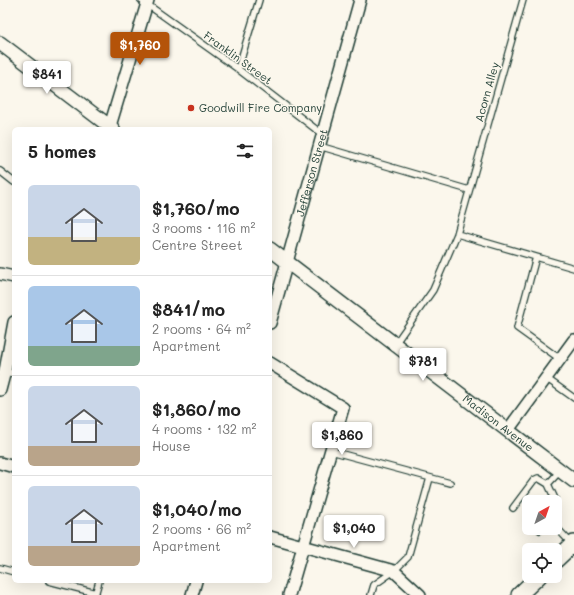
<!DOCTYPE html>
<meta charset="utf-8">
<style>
body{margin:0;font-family:Mali,sans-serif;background:#f2f2f2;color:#222;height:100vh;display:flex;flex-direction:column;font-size:15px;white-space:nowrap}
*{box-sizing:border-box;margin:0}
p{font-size:13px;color:#767676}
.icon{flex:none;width:22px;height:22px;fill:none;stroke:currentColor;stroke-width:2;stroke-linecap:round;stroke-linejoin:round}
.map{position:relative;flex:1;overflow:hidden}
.side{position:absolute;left:12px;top:127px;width:260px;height:456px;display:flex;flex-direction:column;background:#fff;border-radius:6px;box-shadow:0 4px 16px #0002}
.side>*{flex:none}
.needle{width:26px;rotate:40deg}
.controls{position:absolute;left:522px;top:495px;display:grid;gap:8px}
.controls a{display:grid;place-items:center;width:40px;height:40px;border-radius:6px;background:#fff;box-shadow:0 4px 16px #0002;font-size:20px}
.price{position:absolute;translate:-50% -34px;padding:0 9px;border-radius:4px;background:#fff;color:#222;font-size:13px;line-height:26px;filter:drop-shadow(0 1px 2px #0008)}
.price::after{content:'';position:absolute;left:50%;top:24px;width:12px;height:9px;margin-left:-6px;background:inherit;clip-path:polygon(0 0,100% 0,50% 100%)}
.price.selected{background:#b45309;color:#fff}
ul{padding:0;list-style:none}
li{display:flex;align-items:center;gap:12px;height:100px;padding:0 16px}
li+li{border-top:1px solid #e0e0e0}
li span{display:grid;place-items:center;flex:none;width:112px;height:80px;border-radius:6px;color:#555}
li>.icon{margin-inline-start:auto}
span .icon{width:48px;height:48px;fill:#fffc;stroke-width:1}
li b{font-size:17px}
h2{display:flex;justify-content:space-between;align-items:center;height:48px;padding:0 16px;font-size:17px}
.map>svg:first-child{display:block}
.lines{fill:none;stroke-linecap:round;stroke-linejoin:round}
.service-casing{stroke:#1f3d34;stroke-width:8}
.minor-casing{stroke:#1f3d34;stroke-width:14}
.tertiary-casing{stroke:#1f3d34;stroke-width:16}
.secondary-casing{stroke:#1f3d34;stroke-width:18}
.service{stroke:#fbf7ec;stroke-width:5.5}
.minor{stroke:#fbf7ec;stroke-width:11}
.tertiary{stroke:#fbf7ec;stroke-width:13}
.secondary{stroke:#fbf7ec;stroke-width:15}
.poi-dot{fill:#c8321e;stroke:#fbf7ec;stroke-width:1.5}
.labels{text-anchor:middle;stroke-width:3;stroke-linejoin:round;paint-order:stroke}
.street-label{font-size:11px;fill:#1f3d34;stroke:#fbf7ec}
.poi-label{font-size:11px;fill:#1f3d34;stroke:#fbf7ec;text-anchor:start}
</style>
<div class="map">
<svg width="574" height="595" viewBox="0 0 574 595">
<rect width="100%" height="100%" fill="#fbf7ec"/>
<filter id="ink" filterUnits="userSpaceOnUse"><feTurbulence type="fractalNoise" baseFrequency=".025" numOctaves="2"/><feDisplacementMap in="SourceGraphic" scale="8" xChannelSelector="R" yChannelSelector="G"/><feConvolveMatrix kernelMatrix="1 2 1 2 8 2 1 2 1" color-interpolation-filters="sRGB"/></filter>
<g filter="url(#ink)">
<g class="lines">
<defs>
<path id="service" d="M141 0 238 69 322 134
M238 69 259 0
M319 146 469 190
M0 171 14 182
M457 234 574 268
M536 257 517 328 560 359
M395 344 433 290 457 234 523 0
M4 371 14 374
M546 378 574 398
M331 451 450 483
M548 484 555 499V502
M513 508 534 480 538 478 548 484 560 471
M555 526 571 543
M540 530 543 528
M0 568 14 572
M49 581 96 593
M95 595 99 581
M371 595 374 585 394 571 408 557 430 478"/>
<g id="minor">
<path d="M107 129 110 126 148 0"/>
<path d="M0 274 14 277"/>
<path id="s1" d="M270 323 360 0"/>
<path d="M270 363 343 408 289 595"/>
<path d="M0 390 5 371 14 322"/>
<path d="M508 430 574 340"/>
<path d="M0 463 14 467"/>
<path d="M270 537 394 571 420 595"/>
<path d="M192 595 196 581"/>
</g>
<g id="tertiary">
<path d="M0 43 113 129"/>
<path id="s2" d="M270 249 574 481"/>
</g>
<path id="secondary" d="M555 561 574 543
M519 595 539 576"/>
</defs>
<use href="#service" class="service-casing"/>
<use href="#minor" class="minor-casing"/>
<use href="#tertiary" class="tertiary-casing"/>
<use href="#secondary" class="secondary-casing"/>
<use href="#service" class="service"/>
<use href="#minor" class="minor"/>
<use href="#tertiary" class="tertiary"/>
<use href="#secondary" class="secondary"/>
</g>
</g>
<circle class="poi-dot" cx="191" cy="108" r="4"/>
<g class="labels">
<g class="street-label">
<text transform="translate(238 58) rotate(36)" y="4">Franklin Street</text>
<text transform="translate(487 92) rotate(-74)" y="4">Acorn Alley</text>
<text dy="4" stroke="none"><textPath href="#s1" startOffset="156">Jefferson Street</textPath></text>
<text dy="4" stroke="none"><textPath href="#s2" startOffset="287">Madison Avenue</textPath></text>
</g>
<g class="poi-label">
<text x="199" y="112">Goodwill Fire Company</text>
</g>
</g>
</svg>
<div class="controls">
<a><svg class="needle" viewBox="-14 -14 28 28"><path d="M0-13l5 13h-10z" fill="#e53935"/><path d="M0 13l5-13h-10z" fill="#767676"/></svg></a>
<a><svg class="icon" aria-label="locate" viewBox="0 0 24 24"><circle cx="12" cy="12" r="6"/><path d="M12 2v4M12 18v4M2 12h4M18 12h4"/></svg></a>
</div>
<b class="price selected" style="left:140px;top:66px">$1,760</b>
<b class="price" style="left:47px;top:95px">$841</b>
<b class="price" style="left:423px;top:382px">$781</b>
<b class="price" style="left:342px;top:456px">$1,860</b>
<b class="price" style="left:354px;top:549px">$1,040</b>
<section class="side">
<h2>5 homes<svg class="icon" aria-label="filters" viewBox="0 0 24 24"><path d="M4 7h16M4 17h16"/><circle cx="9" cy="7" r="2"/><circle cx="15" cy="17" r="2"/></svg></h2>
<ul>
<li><span style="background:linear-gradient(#c9d6e8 65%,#c2b280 0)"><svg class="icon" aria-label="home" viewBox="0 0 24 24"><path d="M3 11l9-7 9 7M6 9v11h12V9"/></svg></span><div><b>$1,760/mo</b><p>3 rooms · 116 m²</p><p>Centre Street</p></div></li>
<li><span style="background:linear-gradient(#a9c7e8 75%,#7fa58c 0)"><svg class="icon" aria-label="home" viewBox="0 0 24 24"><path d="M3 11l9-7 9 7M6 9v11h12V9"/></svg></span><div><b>$841/mo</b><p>2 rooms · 64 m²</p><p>Apartment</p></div></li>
<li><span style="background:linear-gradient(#c9d6e8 75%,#b9a48a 0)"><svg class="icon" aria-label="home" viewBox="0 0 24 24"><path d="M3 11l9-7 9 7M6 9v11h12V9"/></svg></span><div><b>$1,860/mo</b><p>4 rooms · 132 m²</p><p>House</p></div></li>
<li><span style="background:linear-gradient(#c9d6e8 75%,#b9a48a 0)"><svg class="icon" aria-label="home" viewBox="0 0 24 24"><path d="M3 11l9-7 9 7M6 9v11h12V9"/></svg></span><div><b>$1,040/mo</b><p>2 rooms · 66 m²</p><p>Apartment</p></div></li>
</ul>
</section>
</div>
